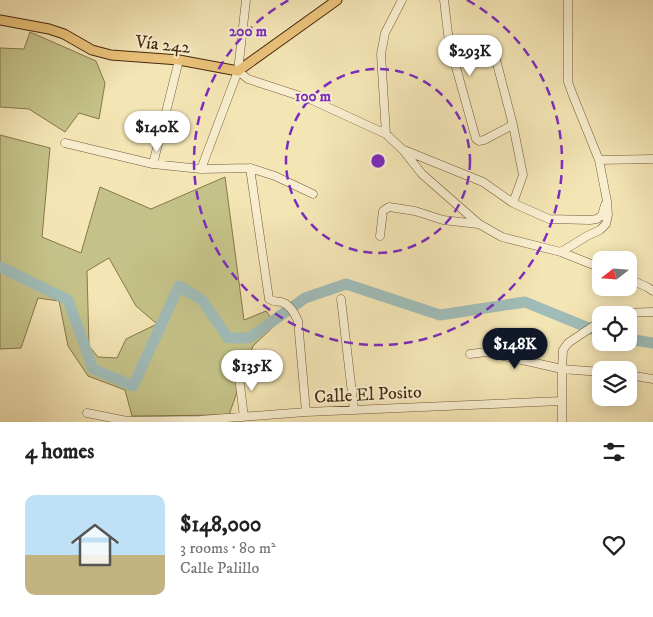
<!DOCTYPE html>
<meta charset="utf-8">
<style>
body{margin:0;font-family:"IM FELL DW Pica",serif;background:#f2f2f2;color:#222;height:100vh;display:flex;flex-direction:column;font-size:19px;white-space:nowrap}
*{box-sizing:border-box;margin:0}
p{font-size:16px;color:#767676}
.icon{flex:none;width:28px;height:28px;fill:none;stroke:currentColor;stroke-width:2;stroke-linecap:round;stroke-linejoin:round}
.map{position:relative;height:422px;overflow:hidden}
.drawer{display:flex;flex-direction:column;background:#fff;flex:1}
.drawer>*{flex:none}
.needle{width:32px;rotate:253deg}
.controls{position:absolute;left:592px;top:251px;display:grid;gap:10px}
.controls a{display:grid;place-items:center;width:45px;height:45px;border-radius:10px;background:#fff;box-shadow:0 2px 12px #0003;font-size:25px}
.price{position:absolute;translate:-50% -42px;padding:0 11px;border-radius:18px;background:#fff;color:#222;font-size:16px;line-height:32px;filter:drop-shadow(0 1px 2px #0008)}
.price::after{content:'';position:absolute;left:50%;top:30px;width:15px;height:11px;margin-left:-8px;background:inherit;clip-path:polygon(0 0,100% 0,50% 100%)}
.price.selected{background:#111827;color:#fff}
ul{padding:0;list-style:none}
li{display:flex;align-items:center;gap:15px;height:125px;padding:0 25px}
li+li{border-top:1px solid #e0e0e0}
li span{display:grid;place-items:center;flex:none;width:140px;height:100px;border-radius:10px;color:#555}
li>.icon{margin-inline-start:auto}
span .icon{width:60px;height:60px;fill:#fffc;stroke-width:1}
li b{font-size:21px}
h2{display:flex;justify-content:space-between;align-items:center;height:60px;padding:0 25px;font-size:21px}
.map>svg:first-child{display:block}
.green{fill:#c4c288;stroke:#86764c;fill-rule:evenodd}
.lines{fill:none;stroke-linecap:round;stroke-linejoin:round}
.river{stroke:#a0bcb8;stroke-width:11}
.minor-casing{stroke:#735939;stroke-width:9}
.major-casing{stroke:#482a10;stroke-width:11}
.minor{stroke:#f8eecf;stroke-width:8}
.major{stroke:#eac27a;stroke-width:9}
.ring{fill:none;stroke:#7b2cbf;stroke-width:2.5;stroke-dasharray:9 6}
.labels{text-anchor:middle;stroke-width:4;stroke-linejoin:round;paint-order:stroke}
.street-label{font-size:18px;fill:#482a10;stroke:#f8eecf}
.centre{fill:#7b2cbf;stroke:#f8eecf;stroke-width:2.5}
.ring-label{font-size:15px;text-anchor:middle;font-weight:bold;fill:#7b2cbf;stroke:#f8eecf;stroke-width:4;stroke-linejoin:round;paint-order:stroke}
</style>
<div class="map">
<svg width="653" height="422" viewBox="0 0 653 422">
<rect width="100%" height="100%" fill="#f4e5b5"/>
<filter id="stains"><feTurbulence type="fractalNoise" baseFrequency=".004" numOctaves="4"/><feColorMatrix values="0 0 0 0 .2 0 0 0 0 .09 0 0 0 0 .02 0 0 0 .5 -.17"/></filter>
<radialGradient id="worn" r=".72"><stop offset=".6" stop-color="#630" stop-opacity="0"/><stop offset="1" stop-color="#630" stop-opacity=".3"/></radialGradient>
<path class="green" d="M30 32 96 61 105 83 99 119 79 113 65 132 29 109 0 107V48L24 49Z
M0 135 50 148 42 237 81 253 100 187 151 209 225 177 244 320 266 311 276 324 253 346 229 415 132 416 125 390 88 376 68 346 59 301 38 298 21 348 0 349ZM109 258 136 306 157 324 126 339 117 358 98 357 89 346 87 271Z"/>
<g class="lines">
<path class="river" d="M0 267 68 300 93 369 133 386 179 286 202 300 228 338H249L305 298 346 284 440 315 525 302 601 333
M629 339 653 343"/>
<defs>
<path id="minor" d="M444 0 449 42 476 139 479 141 484 140 513 125
M449 42 487 46 491 47 494 52 513 125 523 175 513 203
M238 71 248 79 312 100 386 134 403 150 422 174 479 224 502 237 561 252 601 268
M386 134 381 54 385 33 402 0
M65 143 153 164 201 169 250 168 275 176 313 194
M404 150 483 182 513 203 549 219 590 220 597 219 602 215 605 205
M599 160 653 159
M153 164 179 60
M250 168 269 299C274 302 276 301 281 302 290 304 295 314 298 321L306 412
M201 169 238 71 246 0
M380 236 383 211 389 207 415 211 443 220 478 224
M561 252 587 236 600 230 606 224 608 215 607 201 599 160 572 93 568 82V0
M629 279 647 287 653 291
M341 299 354 410
M615 315 620 313 653 312
M470 354 486 352 562 369 601 372
M238 369 244 417
M629 375 653 379
M87 413 127 421 200 420 306 412 562 401
M562 422V369L563 350 568 343 601 321"/>
<path id="major" d="M0 20 49 29 64 34 92 50 111 55 179 60 238 71 337 0"/>
</defs>
<use href="#minor" class="minor-casing"/>
<use href="#major" class="major-casing"/>
<use href="#minor" class="minor"/>
<use href="#major" class="major"/>
</g>
<g class="ring">
<circle cx="378" cy="161" r="92"/>
<path d="M467 0A184 184 0 1 1 289 0"/>
</g>
<g class="labels">
<g class="street-label">
<text transform="translate(163 44) rotate(6)" y="6">Vía 242</text>
<text transform="translate(368 394) rotate(-3)" y="6">Calle El Posito</text>
</g>
</g>
<circle cx="378" cy="161" r="8" class="centre"/>
<g class="ring-label">
<text x="248" y="36">200 m</text>
<text x="313" y="101">100 m</text>
</g>
<rect width="100%" height="100%" filter="url(#stains)"/>
<rect width="100%" height="100%" fill="url(#worn)"/>
</svg>
<div class="controls">
<a><svg class="needle" viewBox="-14 -14 28 28"><path d="M0-13l5 13h-10z" fill="#e53935"/><path d="M0 13l5-13h-10z" fill="#767676"/></svg></a>
<a><svg class="icon" aria-label="locate" viewBox="0 0 24 24"><circle cx="12" cy="12" r="6"/><path d="M12 2v4M12 18v4M2 12h4M18 12h4"/></svg></a>
<a><svg class="icon" aria-label="layers" viewBox="0 0 24 24"><path d="M12 4l9 5-9 5-9-5zM3 14l9 5 9-5"/></svg></a>
</div>
<b class="price" style="left:470px;top:77px">$293K</b>
<b class="price" style="left:157px;top:153px">$140K</b>
<b class="price selected" style="left:515px;top:370px">$148K</b>
<b class="price" style="left:252px;top:392px">$135K</b>
</div>
<section class="drawer">
<h2>4 homes<svg class="icon" aria-label="filters" viewBox="0 0 24 24"><path d="M4 7h16M4 17h16"/><circle cx="9" cy="7" r="2"/><circle cx="15" cy="17" r="2"/></svg></h2>
<ul>
<li><span style="background:linear-gradient(#bfe0f5 60%,#c2b280 0)"><svg class="icon" aria-label="home" viewBox="0 0 24 24"><path d="M3 11l9-7 9 7M6 9v11h12V9"/></svg></span><div><b>$148,000</b><p>3 rooms · 80 m²</p><p>Calle Palillo</p></div><svg class="icon" aria-label="heart" viewBox="0 0 24 24"><path d="M12 20l-8-8c-3-5 5-10 8-4 3-6 11-1 8 4z"/></svg></li>
</ul>
</section>
